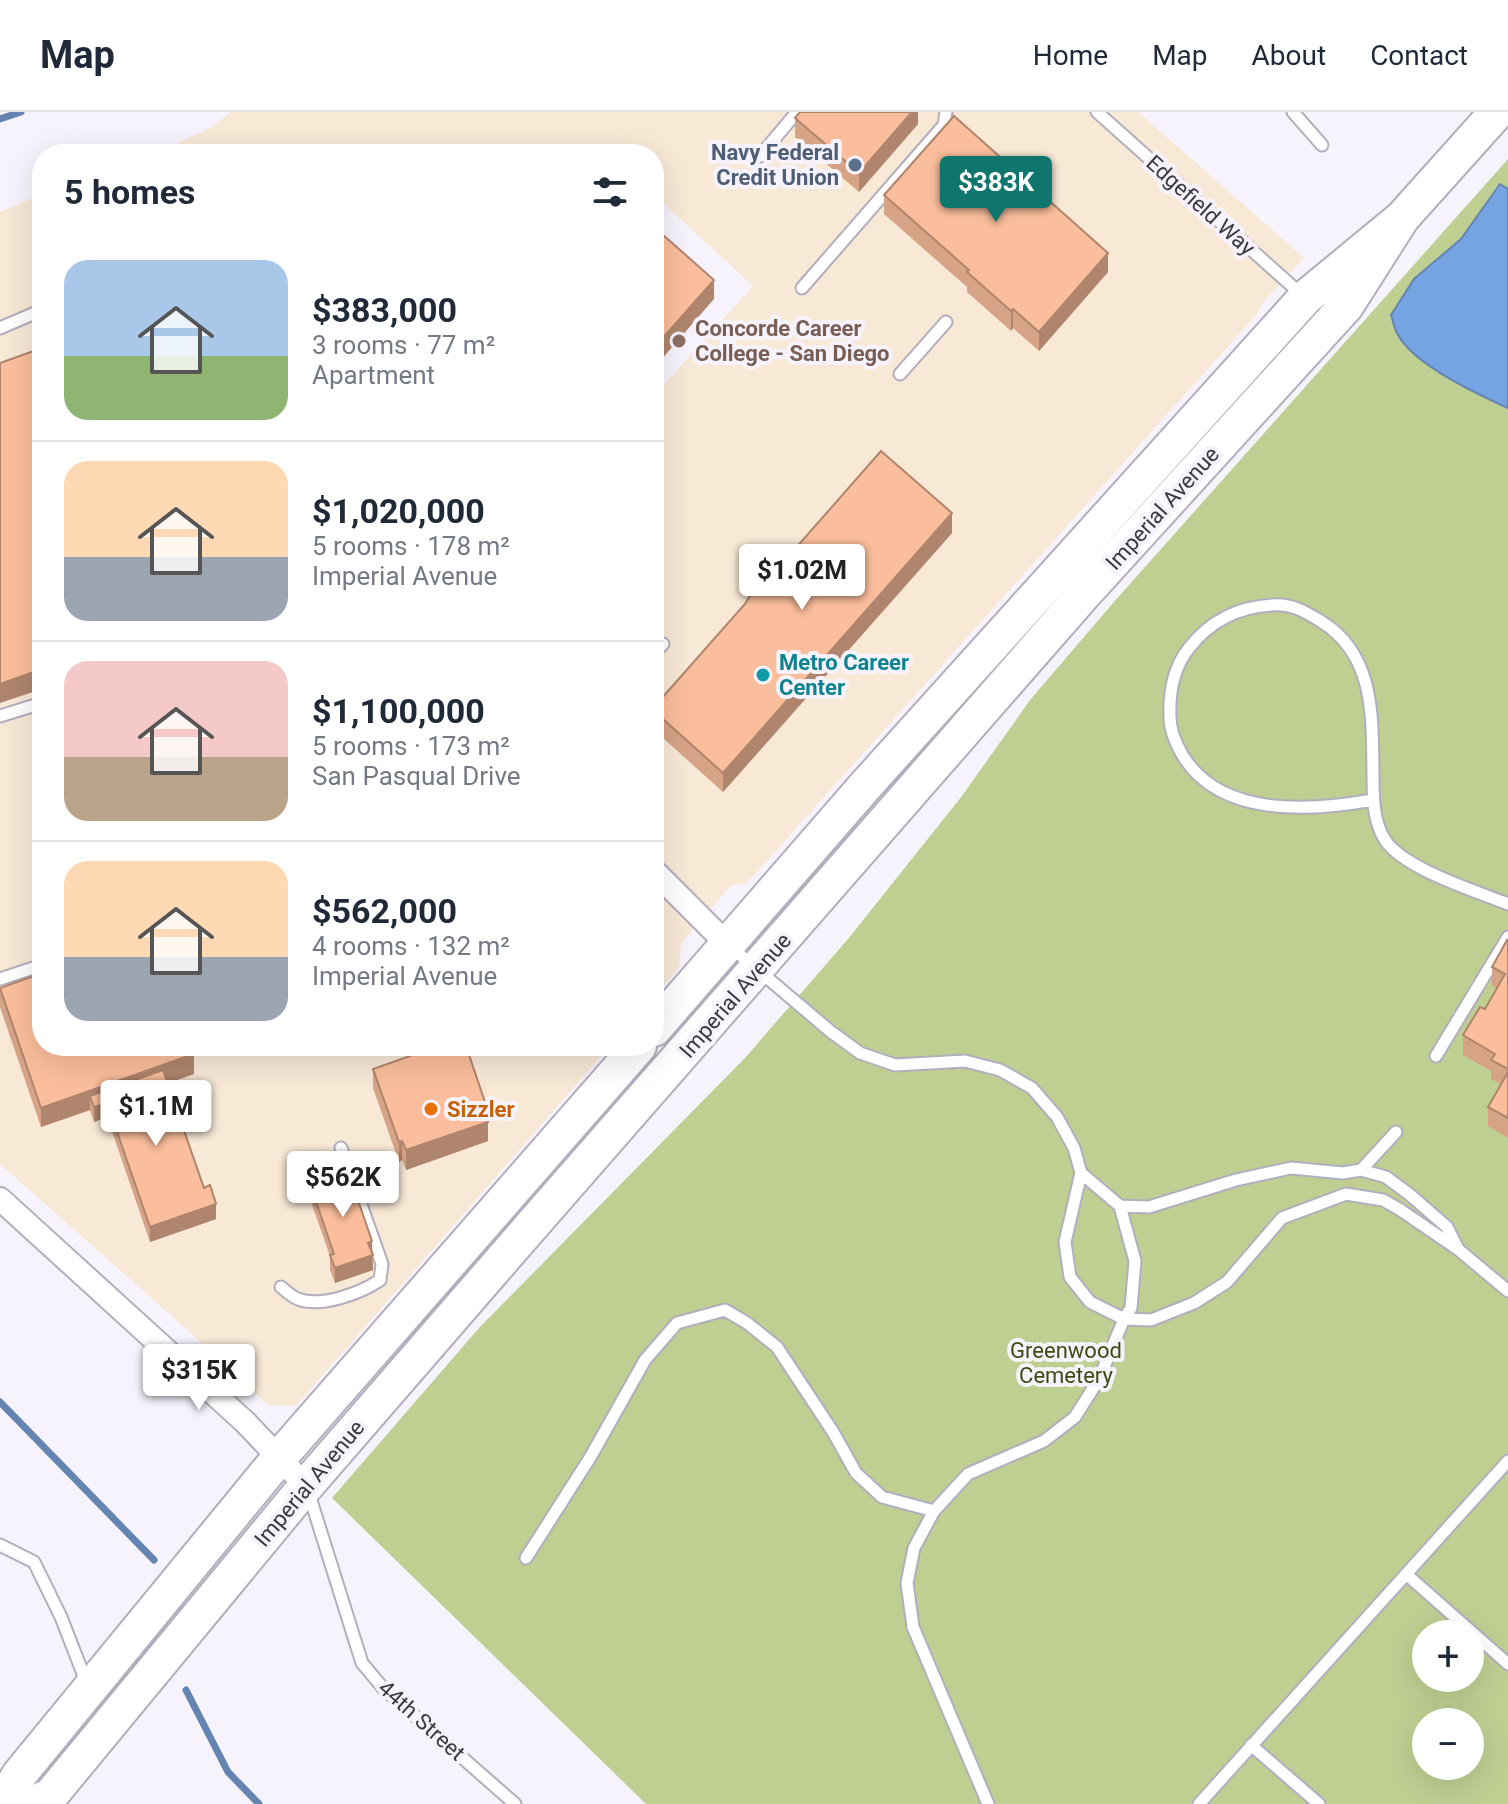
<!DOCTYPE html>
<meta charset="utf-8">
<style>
body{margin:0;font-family:Roboto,sans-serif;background:#f6f6f7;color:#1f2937;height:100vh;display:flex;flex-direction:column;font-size:30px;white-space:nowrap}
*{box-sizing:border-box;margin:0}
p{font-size:26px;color:#747a83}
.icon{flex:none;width:44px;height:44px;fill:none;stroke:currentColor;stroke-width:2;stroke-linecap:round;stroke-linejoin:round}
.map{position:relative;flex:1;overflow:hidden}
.sheet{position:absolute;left:32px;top:32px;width:632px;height:912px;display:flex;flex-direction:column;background:#fff;border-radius:32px;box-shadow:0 8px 32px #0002}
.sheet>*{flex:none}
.tools{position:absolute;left:1412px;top:1508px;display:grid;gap:16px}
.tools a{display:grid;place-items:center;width:72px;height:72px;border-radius:50%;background:#fff;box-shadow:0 8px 32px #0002;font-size:40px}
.price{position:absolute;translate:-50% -68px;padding:0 18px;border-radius:8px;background:#fff;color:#222;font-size:26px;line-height:52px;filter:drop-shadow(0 2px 4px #0008)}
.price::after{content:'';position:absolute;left:50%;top:48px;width:24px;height:18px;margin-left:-12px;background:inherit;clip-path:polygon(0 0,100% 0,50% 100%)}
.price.on{background:#0f766e;color:#fff}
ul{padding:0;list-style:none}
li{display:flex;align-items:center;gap:24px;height:200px;padding:0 32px}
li+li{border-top:2px solid #e0e1e3}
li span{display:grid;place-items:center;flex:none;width:224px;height:160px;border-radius:24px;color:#555}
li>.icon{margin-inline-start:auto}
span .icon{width:96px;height:96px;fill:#fffc;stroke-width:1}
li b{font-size:34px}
h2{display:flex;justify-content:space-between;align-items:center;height:96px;padding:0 32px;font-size:34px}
header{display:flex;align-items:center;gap:48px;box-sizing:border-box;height:112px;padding:0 40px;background:#fff;border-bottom:2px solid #e0e1e3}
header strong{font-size:38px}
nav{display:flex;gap:44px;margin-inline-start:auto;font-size:28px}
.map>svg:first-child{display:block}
.commercial{fill:#f8e8d6}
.green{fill:#bfcf92;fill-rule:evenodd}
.water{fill:#76a4e2;stroke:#6484b1;stroke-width:2}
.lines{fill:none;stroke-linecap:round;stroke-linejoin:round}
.stream{stroke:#6484b1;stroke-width:7}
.service-casing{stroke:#b3aebd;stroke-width:15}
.minor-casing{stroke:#b3aebd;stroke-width:26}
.primary-casing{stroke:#b3aebd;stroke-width:38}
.service{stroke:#fff;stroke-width:11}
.minor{stroke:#fff;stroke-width:22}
.primary{stroke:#fff;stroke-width:34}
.wall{fill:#d7a386}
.shaded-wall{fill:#af856d}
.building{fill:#fabe9c;stroke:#af856d;stroke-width:2}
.service-dot{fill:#5c6f8a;stroke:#f6f3fd;stroke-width:3}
.education-dot{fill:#8d6e63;stroke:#f6f3fd;stroke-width:3}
.culture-dot{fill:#0f9aa8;stroke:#f6f3fd;stroke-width:3}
.food-dot{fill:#e8710a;stroke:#f6f3fd;stroke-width:3}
.labels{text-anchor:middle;stroke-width:8;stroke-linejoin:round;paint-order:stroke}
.service-label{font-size:22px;font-weight:bold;fill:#4e5e75;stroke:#f6f3fd;text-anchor:end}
.street-label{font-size:22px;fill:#3b393f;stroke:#f6f3fd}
.education-label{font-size:22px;font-weight:bold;fill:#785e54;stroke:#f6f3fd;text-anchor:start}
.culture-label{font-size:22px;font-weight:bold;fill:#0d838f;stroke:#f6f3fd;text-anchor:start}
.food-label{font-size:22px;font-weight:bold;fill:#c56008;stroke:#f6f3fd;text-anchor:start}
.park-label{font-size:22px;fill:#3e490f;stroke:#f6f3fd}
</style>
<header>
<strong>Map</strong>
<nav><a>Home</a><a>Map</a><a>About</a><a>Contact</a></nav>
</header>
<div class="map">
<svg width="1508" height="1692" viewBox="0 0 1508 1692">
<rect width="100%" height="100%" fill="#f6f3fd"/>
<path class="commercial" d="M231 0H1138L1304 146 1264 189 1257 202 755 762 745 772 731 773 681 832 679 856 654 884V284L753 174 660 88 654 93V42H154L212 15Z
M42 82V934H610L296 1294 268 1293 182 1213 0 1052V100Z"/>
<path class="green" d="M1508 47V1692H646L332 1386 479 1216 745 946 848 827 962 684 1030 588 1113 491ZM1426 1522H1470V1566H1426ZM1426 1610H1470V1654H1426Z"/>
<path class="water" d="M1500 72 1508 77V296C1477 282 1412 252 1397 221 1394 216 1393 208 1391 203L1414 167 1461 127Z"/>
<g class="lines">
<path class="stream" d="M0 7 21 0
M0 1290 154 1448
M186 1578 228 1660 259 1692"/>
<defs>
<path id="service" d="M1097 0 1302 183
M1293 0 1322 33
M760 44 797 0
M802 176 944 13 946 0
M0 216 42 198
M900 262 946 210
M654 541 663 532
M0 604 42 591
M1373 688C1311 699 1221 706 1183 644 1176 632 1170 619 1170 605 1169 580 1173 556 1189 536 1210 509 1238 495 1272 493 1291 491 1306 500 1322 510 1376 544 1372 607 1373 663 1373 685 1373 709 1385 728 1404 757 1476 779 1508 792
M732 836 830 919 860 941 895 953 965 949 1000 958 1032 976 1057 1005 1074 1036 1081 1061 1065 1130 1070 1165 1090 1190 1124 1207 1151 1208 1194 1191 1227 1170 1282 1106 1346 1082 1383 1088 1399 1097 1459 1138 1508 1179
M0 867 42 853
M1436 944 1508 825
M1361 1058 1396 1020
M1081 1061 1120 1094 1149 1095 1236 1068 1291 1056 1343 1061 1361 1058 1386 1065 1409 1082 1447 1115 1458 1137
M281 1175C286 1179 292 1185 298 1187 321 1196 361 1181 380 1168L382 1152 341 1036
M309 1382 362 1551 383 1576 515 1692
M0 1433 34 1450 61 1505 87 1572
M526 1446 591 1344 645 1248 677 1211 725 1198 747 1211 777 1235 833 1320 856 1361 882 1385 934 1399
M1406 1462 1508 1552
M1251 1633 1319 1692
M988 1692 913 1515 907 1471 914 1436 934 1399 968 1362 1044 1329 1075 1305 1099 1267 1124 1207 1131 1196 1135 1149 1120 1094
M1199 1692 1508 1349"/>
<path id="minor" d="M654 759 728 833
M0 1087 245 1310 306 1374"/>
<path id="primary" d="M654 917 866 673 1305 186 1402 106 1497 0
M2 1692 19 1663 279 1346 639 934
M32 1692 51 1683 306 1374 527 1119 1082 484 1346 194 1402 106"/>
</defs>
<use href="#service" class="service-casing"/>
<use href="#minor" class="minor-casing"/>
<use href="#primary" class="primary-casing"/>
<use href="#service" class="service"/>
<use href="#minor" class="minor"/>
<use href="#primary" class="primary"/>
</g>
<path class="wall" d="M918 0V12L859 80 795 25V6Z
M884 83 1108 160 1039 239 1013 216 1011 219 967 180V175L884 102Z
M952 421 723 680 654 618V595L787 446Z
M1508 829V1026L1488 1014V995L1501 972 1491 967V959L1463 943V923L1485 897 1497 877 1492 874V855Z
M0 876 194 962 168 971 204 1076 216 1107 150 1130 107 1005 94 1010 90 998 41 1015 0 895Z
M373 957 488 1018V1029L406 1058 402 1048 399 1050 373 976Z
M310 1072 372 1141 373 1158 335 1171 330 1158V1144L310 1087Z"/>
<path class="shaded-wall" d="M912 0H918V12L859 80V61Z
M1108 141V160L1039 239V220Z
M714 168V187L654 256V236Z
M1013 197V216L1011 219V199Z
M952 401V421L723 680V661Z
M42 557V577L0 591V572Z
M194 942V962L107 992V1005L94 1010V995L90 984V998L41 1015V996Z
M488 999V1029L406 1058V1038Z
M402 1029V1048L399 1050V1030Z
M216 1092V1107L150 1130V1115Z
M372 1129 373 1158 335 1171V1156L368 1131Z"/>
<path class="building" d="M800 0H912L859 61 795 6Z
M954 4 1108 141 1039 220 1013 197 1011 199 967 160 969 158 884 83Z
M654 115 714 168 654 236Z
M42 236V557L0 572V251Z
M881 339 952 401 723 661 654 599V595L745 492 763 462 787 446Z
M1507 828 1508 829V957L1491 948 1495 942 1463 923 1480 895 1485 897 1505 862 1492 855Z
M42 861V934H192L194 942 41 996 0 876Z
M438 934H466L488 999 484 1000 488 1010 406 1038 402 1029 399 1030 373 957Z
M163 958 204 1076 210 1073 216 1092 150 1115 107 991 94 995 90 984Z
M1508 960V1006L1488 995Z
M348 1059 372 1129 368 1131 373 1143 335 1156 330 1143 334 1142 310 1072Z"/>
<circle class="service-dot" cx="855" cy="53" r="8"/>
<circle class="education-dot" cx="679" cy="229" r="8"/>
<circle class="culture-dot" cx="763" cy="563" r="8"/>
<circle class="food-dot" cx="431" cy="997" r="8"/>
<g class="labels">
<g class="service-label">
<text x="839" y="48">Navy Federal<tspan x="839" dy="25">Credit Union</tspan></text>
</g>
<g class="street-label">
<text transform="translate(1201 93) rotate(42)" y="8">Edgefield Way</text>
<text transform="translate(1162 396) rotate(-48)" y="8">Imperial Avenue</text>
<text transform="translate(735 883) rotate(-49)" y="8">Imperial Avenue</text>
<text transform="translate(309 1371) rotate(-50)" y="8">Imperial Avenue</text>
<text transform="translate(422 1608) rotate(42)" y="8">44th Street</text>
</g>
<g class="education-label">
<text x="695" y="224">Concorde Career<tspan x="695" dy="25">College - San Diego</tspan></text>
</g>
<g class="culture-label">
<text x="779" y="558">Metro Career<tspan x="779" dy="25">Center</tspan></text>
</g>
<g class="food-label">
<text x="447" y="1005">Sizzler</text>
</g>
<g class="park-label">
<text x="1066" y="1246">Greenwood<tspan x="1066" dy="25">Cemetery</tspan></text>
</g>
</g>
</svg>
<div class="tools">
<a>+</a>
<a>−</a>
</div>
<b class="price on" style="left:996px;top:112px">$383K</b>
<b class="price" style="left:802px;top:500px">$1.02M</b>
<b class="price" style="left:156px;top:1036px">$1.1M</b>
<b class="price" style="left:343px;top:1107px">$562K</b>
<b class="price" style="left:199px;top:1300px">$315K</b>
<section class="sheet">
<h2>5 homes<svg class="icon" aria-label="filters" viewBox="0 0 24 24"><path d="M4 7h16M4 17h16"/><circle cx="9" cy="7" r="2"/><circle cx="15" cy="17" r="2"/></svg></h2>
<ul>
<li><span style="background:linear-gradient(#a9c7e8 60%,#8fb573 0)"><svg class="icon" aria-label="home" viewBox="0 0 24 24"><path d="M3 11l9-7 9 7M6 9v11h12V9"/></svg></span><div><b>$383,000</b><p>3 rooms · 77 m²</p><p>Apartment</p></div></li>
<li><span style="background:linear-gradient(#ffd9b3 60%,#9aa5b1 0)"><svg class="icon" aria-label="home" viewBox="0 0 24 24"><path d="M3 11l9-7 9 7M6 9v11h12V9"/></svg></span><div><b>$1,020,000</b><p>5 rooms · 178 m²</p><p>Imperial Avenue</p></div></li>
<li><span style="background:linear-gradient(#f6c9c9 60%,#b9a48a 0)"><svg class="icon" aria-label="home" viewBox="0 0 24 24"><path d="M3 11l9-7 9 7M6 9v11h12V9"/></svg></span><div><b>$1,100,000</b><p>5 rooms · 173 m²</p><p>San Pasqual Drive</p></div></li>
<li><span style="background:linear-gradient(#ffd9b3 60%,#9aa5b1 0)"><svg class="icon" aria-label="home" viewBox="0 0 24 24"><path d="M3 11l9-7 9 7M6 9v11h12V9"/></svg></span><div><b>$562,000</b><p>4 rooms · 132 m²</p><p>Imperial Avenue</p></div></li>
</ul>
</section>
</div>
